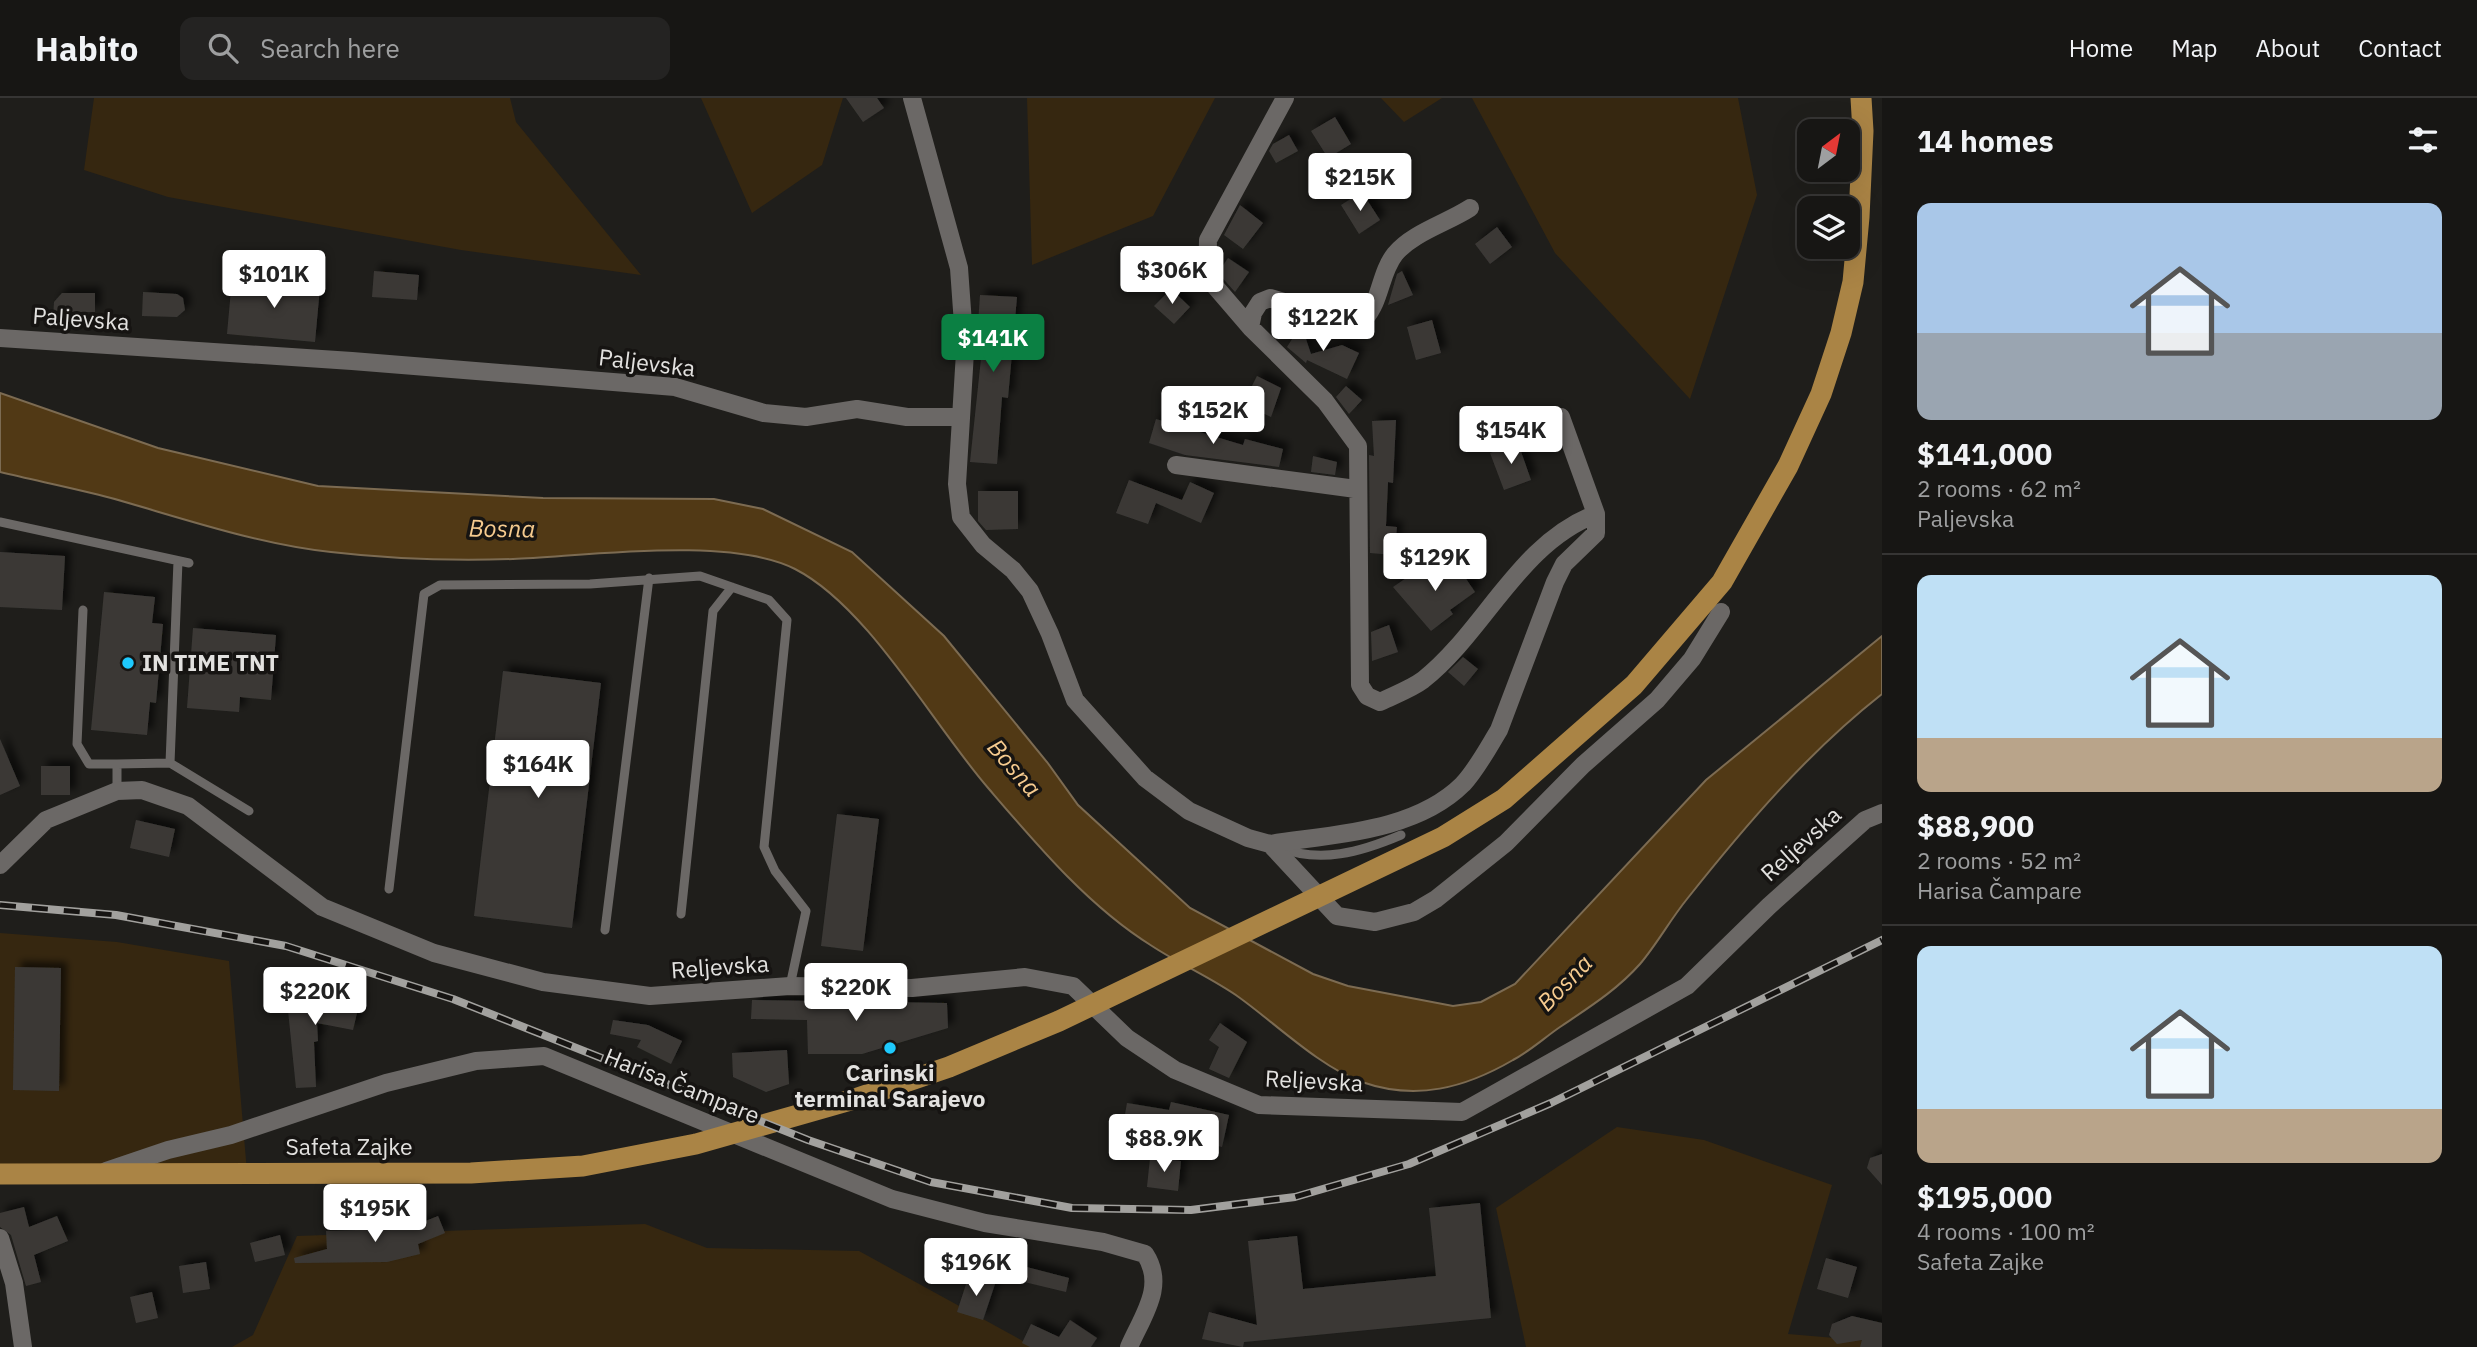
<!DOCTYPE html>
<meta charset="utf-8">
<style>
body{margin:0;font-family:"IBM Plex Sans",sans-serif;background:#242322;color:#f1f3f6;height:100vh;display:flex;flex-direction:column;font-size:26px;white-space:nowrap}
*{box-sizing:border-box;margin:0}
p{font-size:23px;color:#9e9fa0}
.icon{flex:none;width:38px;height:38px;fill:none;stroke:currentColor;stroke-width:2;stroke-linecap:round;stroke-linejoin:round}
.map{position:relative;flex:1;overflow:hidden}
.drawer{display:flex;flex-direction:column;background:#171614;width:595px}
.drawer>*{flex:none}
.needle{width:46px;rotate:32deg}
.tools{position:absolute;left:1797px;top:21px;display:grid;gap:14px}
.tools a{display:grid;place-items:center;width:63px;height:63px;border-radius:14px;background:#171614;box-shadow:0 7px 28px #0002,0 0 0 2px #363534;font-size:35px}
.price{position:absolute;translate:-50% -60px;padding:0 16px;border-radius:7px;background:#fff;color:#222;font-size:23px;line-height:46px;filter:drop-shadow(0 2px 4px #0008)}
.price::after{content:'';position:absolute;left:50%;top:42px;width:21px;height:16px;margin-left:-10px;background:inherit;clip-path:polygon(0 0,100% 0,50% 100%)}
.price.active{background:#0b8043;color:#fff}
ul{padding:0;list-style:none}
li{display:grid;align-content:center;gap:14px;height:371px;padding:0 35px}
li+li{border-top:2px solid #363534}
li span{display:grid;place-items:center;height:217px;border-radius:14px;color:#555}
li>.icon{margin-inline-start:auto}
span .icon{width:126px;height:126px;fill:#fffc;stroke-width:1}
li b{font-size:30px}
h2{display:flex;justify-content:space-between;align-items:center;height:84px;padding:0 35px;font-size:30px}
header{display:flex;align-items:center;gap:42px;box-sizing:border-box;height:98px;padding:0 35px;background:#171614;border-bottom:2px solid #363534}
header strong{font-size:33px}
nav{display:flex;gap:38px;margin-inline-start:auto;font-size:24px}
.search{width:490px;height:63px;background:#242322;display:flex;align-items:center;gap:18px;box-sizing:border-box;padding:0 24px;border-radius:14px;color:#9e9fa0;font-size:26px}
main{display:flex;flex:1;min-height:0}
.map>svg:first-child{display:block}
.green{fill:#362710}
.water{fill:#513915;stroke:#7c6b52;stroke-width:2}
.building{fill:#3b3936;filter:url(#shadow)}
.lines{fill:none;stroke-linecap:round;stroke-linejoin:round}
.lane{stroke:#6b6866;stroke-width:9}
.street{stroke:#6b6866;stroke-width:18}
.primary{stroke:#aa8445;stroke-width:21}
.rail-casing{stroke:#a2a19e;stroke-width:8}
.rail{stroke:#161412;stroke-width:5;stroke-dasharray:16;stroke-linecap:butt}
.poi-dot{fill:#1ec9fd;stroke:#161412;stroke-width:2.5}
.labels{text-anchor:middle;stroke-width:7;stroke-linejoin:round;paint-order:stroke}
.street-label{font-size:23px;fill:#e2e1df;stroke:#161412}
.poi-label{font-size:23px;font-weight:bold;fill:#e2e1df;stroke:#161412;text-anchor:start}
.water-label{font-size:24px;font-style:italic;fill:#f6cb8f;stroke:#161412}
</style>
<header>
<strong>Habito</strong>
<div class="search"><svg class="icon" aria-label="search" viewBox="0 0 24 24"><circle cx="10" cy="10" r="6"/><path d="M15 15l6 6"/></svg>Search here</div>
<nav><a>Home</a><a>Map</a><a>About</a><a>Contact</a></nav>
</header>
<main>
<div class="map">
<svg width="1882" height="1249" viewBox="0 0 1882 1249">
<defs>
<filter id="shadow"><feDropShadow dx="6" dy="-6" stdDeviation="3.5" flood-color="#0009"/></filter>
</defs>
<rect width="100%" height="100%" fill="#1f1e1b"/>
<path class="green" d="M94 0H510L516 24 641 177 461 152 168 99 84 72Z
M701 0H843L822 67 752 115Z
M1027 0H1215L1153 118 1032 167Z
M1381 0H1442L1404 24Z
M1472 0H1738L1757 97 1690 301 1555 155Z
M0 835 117 844 229 863 247 1074 0 1076Z
M1617 1029 1704 1042 1832 1087 1788 1236 1882 1244V1249H1526L1496 1110Z
M645 1126 707 1150 859 1153 1034 1249H232L253 1237 297 1138Z"/>
<path class="water" d="M0 295 158 350 318 388 543 400 714 401 763 411 852 454 944 538 1047 664 1078 707 1190 810 1313 876 1348 888 1453 908 1481 904 1515 886 1706 682 1882 538V596C1808 654 1745 728 1687 801 1670 822 1657 846 1640 866 1617 892 1588 910 1560 929 1544 940 1530 953 1513 962 1465 990 1416 1003 1362 984 1320 969 1276 926 1240 900 1212 880 1181 867 1152 848 1089 809 1037 747 989 691 933 627 869 509 795 471 731 438 586 458 513 461 453 463 391 461 331 454 257 446 182 420 111 400 74 390 37 383 0 374Z"/>
<path class="building" d="M846 0H877L884 10 863 24Z
M1335 19 1351 46 1328 60 1311 33Z
M1289 37 1298 53 1276 65 1269 53 1273 46Z
M1362 94 1380 122 1359 136 1341 107Z
M1240 107 1263 125 1243 151 1224 137Z
M1497 129 1512 149 1490 166 1475 146Z
M1228 160 1249 174 1235 194 1218 175Z
M374 173 419 177 417 202 372 199Z
M1402 173 1413 197 1388 207 1397 176Z
M232 181 320 189 315 244 227 236Z
M1171 191 1190 209 1174 226 1154 208Z
M143 194 177 196 183 200 185 212 177 219 142 218Z
M62 195H95V214H71V222H53L54 204Z
M980 197 1017 199 1008 300 1002 299 997 366 970 364 983 242 977 241Z
M1432 222 1441 255 1416 262 1407 229Z
M1303 224 1321 235 1306 241 1311 256 1342 247 1359 255 1347 281 1307 262 1306 265 1287 249Z
M1257 278 1281 290 1271 319 1243 306Z
M1346 288 1362 302 1349 316 1336 299Z
M1156 321 1243 347 1245 341 1283 351 1279 369 1185 357 1149 345Z
M1396 322 1393 385 1388 384 1386 428 1397 429 1394 457 1370 455 1369 357 1374 358 1372 323Z
M1518 345 1531 382 1504 392 1490 355Z
M1313 358 1337 364 1335 377 1311 374Z
M1129 382 1182 402 1190 384 1214 395 1201 425 1156 405 1148 426 1116 415Z
M978 393H1018V431L986 432 978 423Z
M0 454 65 458 62 512 0 509Z
M1452 460 1475 494 1450 512 1453 516 1431 533 1393 489 1418 472 1423 480Z
M104 494 155 499 152 525 163 526 156 605 150 604 147 637 91 632Z
M1389 527 1398 554 1372 563 1371 534Z
M193 530 276 537 271 602 240 599 239 614 187 610Z
M1463 559 1478 571 1464 588 1448 574Z
M503 573 601 585 572 830 474 818Z
M0 641 20 688 0 697Z
M41 668H70V697H41Z
M837 716 879 721 863 853 821 848Z
M136 722 175 731 169 759 130 750Z
M15 869 61 870 59 993 13 992Z
M316 892 360 902 353 932 317 925 318 943 314 944 316 989 296 990 286 893Z
M752 902 947 905 948 930 862 956H808L807 922 751 921Z
M613 922 648 927 682 943 671 966 637 949 641 942 610 936Z
M1220 925 1247 944 1229 980 1209 971 1219 949 1209 942Z
M787 952 789 986 766 994 733 979 732 955Z
M1171 1004 1229 1017 1222 1049 1141 1030 1140 1037 1122 1034 1127 1005 1169 1012Z
M1882 1056V1087L1867 1070 1870 1060Z
M1150 1060 1181 1063 1178 1093 1147 1089Z
M1480 1105 1491 1220 1244 1244 1243 1249 1202 1241 1209 1214 1257 1227 1248 1143 1297 1138 1303 1191 1436 1178 1429 1110Z
M24 1109 29 1129 57 1118 68 1143 34 1157 41 1184 26 1188 11 1137 0 1129V1115Z
M438 1118 445 1135 418 1146 420 1156 387 1164 295 1165 294 1160 327 1151 326 1133 388 1131 413 1125V1128Z
M280 1137 285 1157 255 1164 250 1145Z
M1826 1160 1857 1169 1848 1200 1817 1191Z
M206 1164 210 1191 183 1195 179 1168Z
M1019 1167 1069 1180 1066 1194 1016 1182Z
M969 1177 995 1186 983 1222 957 1214Z
M152 1194 158 1220 136 1225 130 1199Z
M1852 1218 1882 1225V1249H1860L1862 1242 1837 1246 1829 1237 1832 1226Z
M1070 1222 1097 1240 1091 1249H1030L1022 1245 1031 1226 1059 1239Z"/>
<g class="lines">
<path class="lane" d="M0 424 189 465
M83 512 77 646 89 666H117
M170 665 249 713
M117 693V666L170 665 178 463
M1278 749C1320 766 1361 754 1401 737
M389 791 424 496 440 487 590 486 700 478 769 502 787 522 764 749 775 773 806 813 790 888
M681 816 713 513 732 489
M605 832 649 480"/>
<path class="street" d="M912 0 959 170 965 254 957 386 961 419 983 447 1013 472 1030 493 1050 536 1075 602 1145 680 1189 713 1248 740 1270 746 1337 818 1375 824 1414 814 1436 801 1506 745 1583 667 1657 602 1692 561 1721 514
M1285 0 1208 142 1207 179 1250 229 1325 303 1358 348 1360 587 1367 598 1380 604C1394 597 1411 591 1423 582 1485 533 1519 445 1596 416
M1250 229 1253 215 1260 204 1270 200 1314 213 1365 220C1381 202 1380 175 1395 156 1412 135 1447 125 1470 110
M0 240 352 263 675 289 764 315 806 319 857 311 907 319H961
M1176 367 1356 391
M1270 746C1333 736 1415 734 1463 686 1477 671 1488 650 1499 632L1555 484 1564 466 1596 435V416L1561 319 1535 323
M0 767 46 722 117 693 142 692 188 708 322 809 434 855 543 884 650 898 790 888 912 890 1025 879 1073 888 1127 940 1175 972 1259 1007 1462 1014 1687 888 1769 808 1865 722 1882 715
M106 1073 168 1052 231 1037 386 985 476 963 544 958 892 1101 985 1125 1103 1144 1145 1156C1166 1188 1143 1217 1129 1249
M0 1140 14 1185 23 1249"/>
<path class="primary" d="M0 1076 471 1075 583 1068 696 1046 858 1000 949 969 1059 923 1443 739 1504 701 1634 587 1722 484 1788 368 1821 296 1841 235 1853 184 1859 119 1863 33 1861 0"/>
<defs>
<path id="rail" d="M0 807 116 817 286 848 453 901 808 1042 931 1084 1072 1110 1191 1112 1295 1099 1409 1066 1551 1005 1882 842"/>
</defs>
<use href="#rail" class="rail-casing"/>
<use href="#rail" class="rail"/>
</g>
<g class="poi-dot">
<circle cx="128" cy="565" r="7"/>
<circle cx="890" cy="950" r="7"/>
</g>
<g class="labels">
<g class="street-label">
<text transform="translate(81 221) rotate(4)" y="8">Paljevska</text>
<text transform="translate(647 265) rotate(7)" y="8">Paljevska</text>
<text transform="translate(1801 746) rotate(-42)" y="8">Reljevska</text>
<text transform="translate(720 869) rotate(-4)" y="8">Reljevska</text>
<text transform="translate(1314 983) rotate(3)" y="8">Reljevska</text>
<text transform="translate(682 988) rotate(22)" y="8">Harisa Čampare</text>
<text x="349" y="1057">Safeta Zajke</text>
</g>
<g class="poi-label">
<text x="142" y="573">IN TIME TNT</text>
<text x="890" y="983" text-anchor="middle">Carinski<tspan x="890" dy="26">terminal Sarajevo</tspan></text>
</g>
<g class="water-label">
<text transform="translate(502 431) rotate(1)" y="8">Bosna</text>
<text transform="translate(1014 670) rotate(49)" y="8">Bosna</text>
<text transform="translate(1565 885) rotate(-46)" y="8">Bosna</text>
</g>
</g>
</svg>
<div class="tools">
<a><svg class="needle" viewBox="-14 -14 28 28"><path d="M0-13l5 13h-10z" fill="#e53935"/><path d="M0 13l5-13h-10z" fill="#9e9fa0"/></svg></a>
<a><svg class="icon" aria-label="layers" viewBox="0 0 24 24"><path d="M12 4l9 5-9 5-9-5zM3 14l9 5 9-5"/></svg></a>
</div>
<b class="price" style="left:1360px;top:115px">$215K</b>
<b class="price" style="left:1172px;top:208px">$306K</b>
<b class="price" style="left:274px;top:212px">$101K</b>
<b class="price" style="left:1323px;top:255px">$122K</b>
<b class="price active" style="left:993px;top:276px">$141K</b>
<b class="price" style="left:1213px;top:348px">$152K</b>
<b class="price" style="left:1511px;top:368px">$154K</b>
<b class="price" style="left:1435px;top:495px">$129K</b>
<b class="price" style="left:538px;top:702px">$164K</b>
<b class="price" style="left:856px;top:925px">$220K</b>
<b class="price" style="left:315px;top:929px">$220K</b>
<b class="price" style="left:1164px;top:1076px">$88.9K</b>
<b class="price" style="left:375px;top:1146px">$195K</b>
<b class="price" style="left:976px;top:1200px">$196K</b>
</div>
<section class="drawer">
<h2>14 homes<svg class="icon" aria-label="filters" viewBox="0 0 24 24"><path d="M4 7h16M4 17h16"/><circle cx="9" cy="7" r="2"/><circle cx="15" cy="17" r="2"/></svg></h2>
<ul>
<li><span style="background:linear-gradient(#a9c7e8 60%,#9aa5b1 0)"><svg class="icon" aria-label="home" viewBox="0 0 24 24"><path d="M3 11l9-7 9 7M6 9v11h12V9"/></svg></span><div><b>$141,000</b><p>2 rooms · 62 m²</p><p>Paljevska</p></div></li>
<li><span style="background:linear-gradient(#bfe0f5 75%,#b9a48a 0)"><svg class="icon" aria-label="home" viewBox="0 0 24 24"><path d="M3 11l9-7 9 7M6 9v11h12V9"/></svg></span><div><b>$88,900</b><p>2 rooms · 52 m²</p><p>Harisa Čampare</p></div></li>
<li><span style="background:linear-gradient(#bfe0f5 75%,#b9a48a 0)"><svg class="icon" aria-label="home" viewBox="0 0 24 24"><path d="M3 11l9-7 9 7M6 9v11h12V9"/></svg></span><div><b>$195,000</b><p>4 rooms · 100 m²</p><p>Safeta Zajke</p></div></li>
</ul>
</section>
</main>
